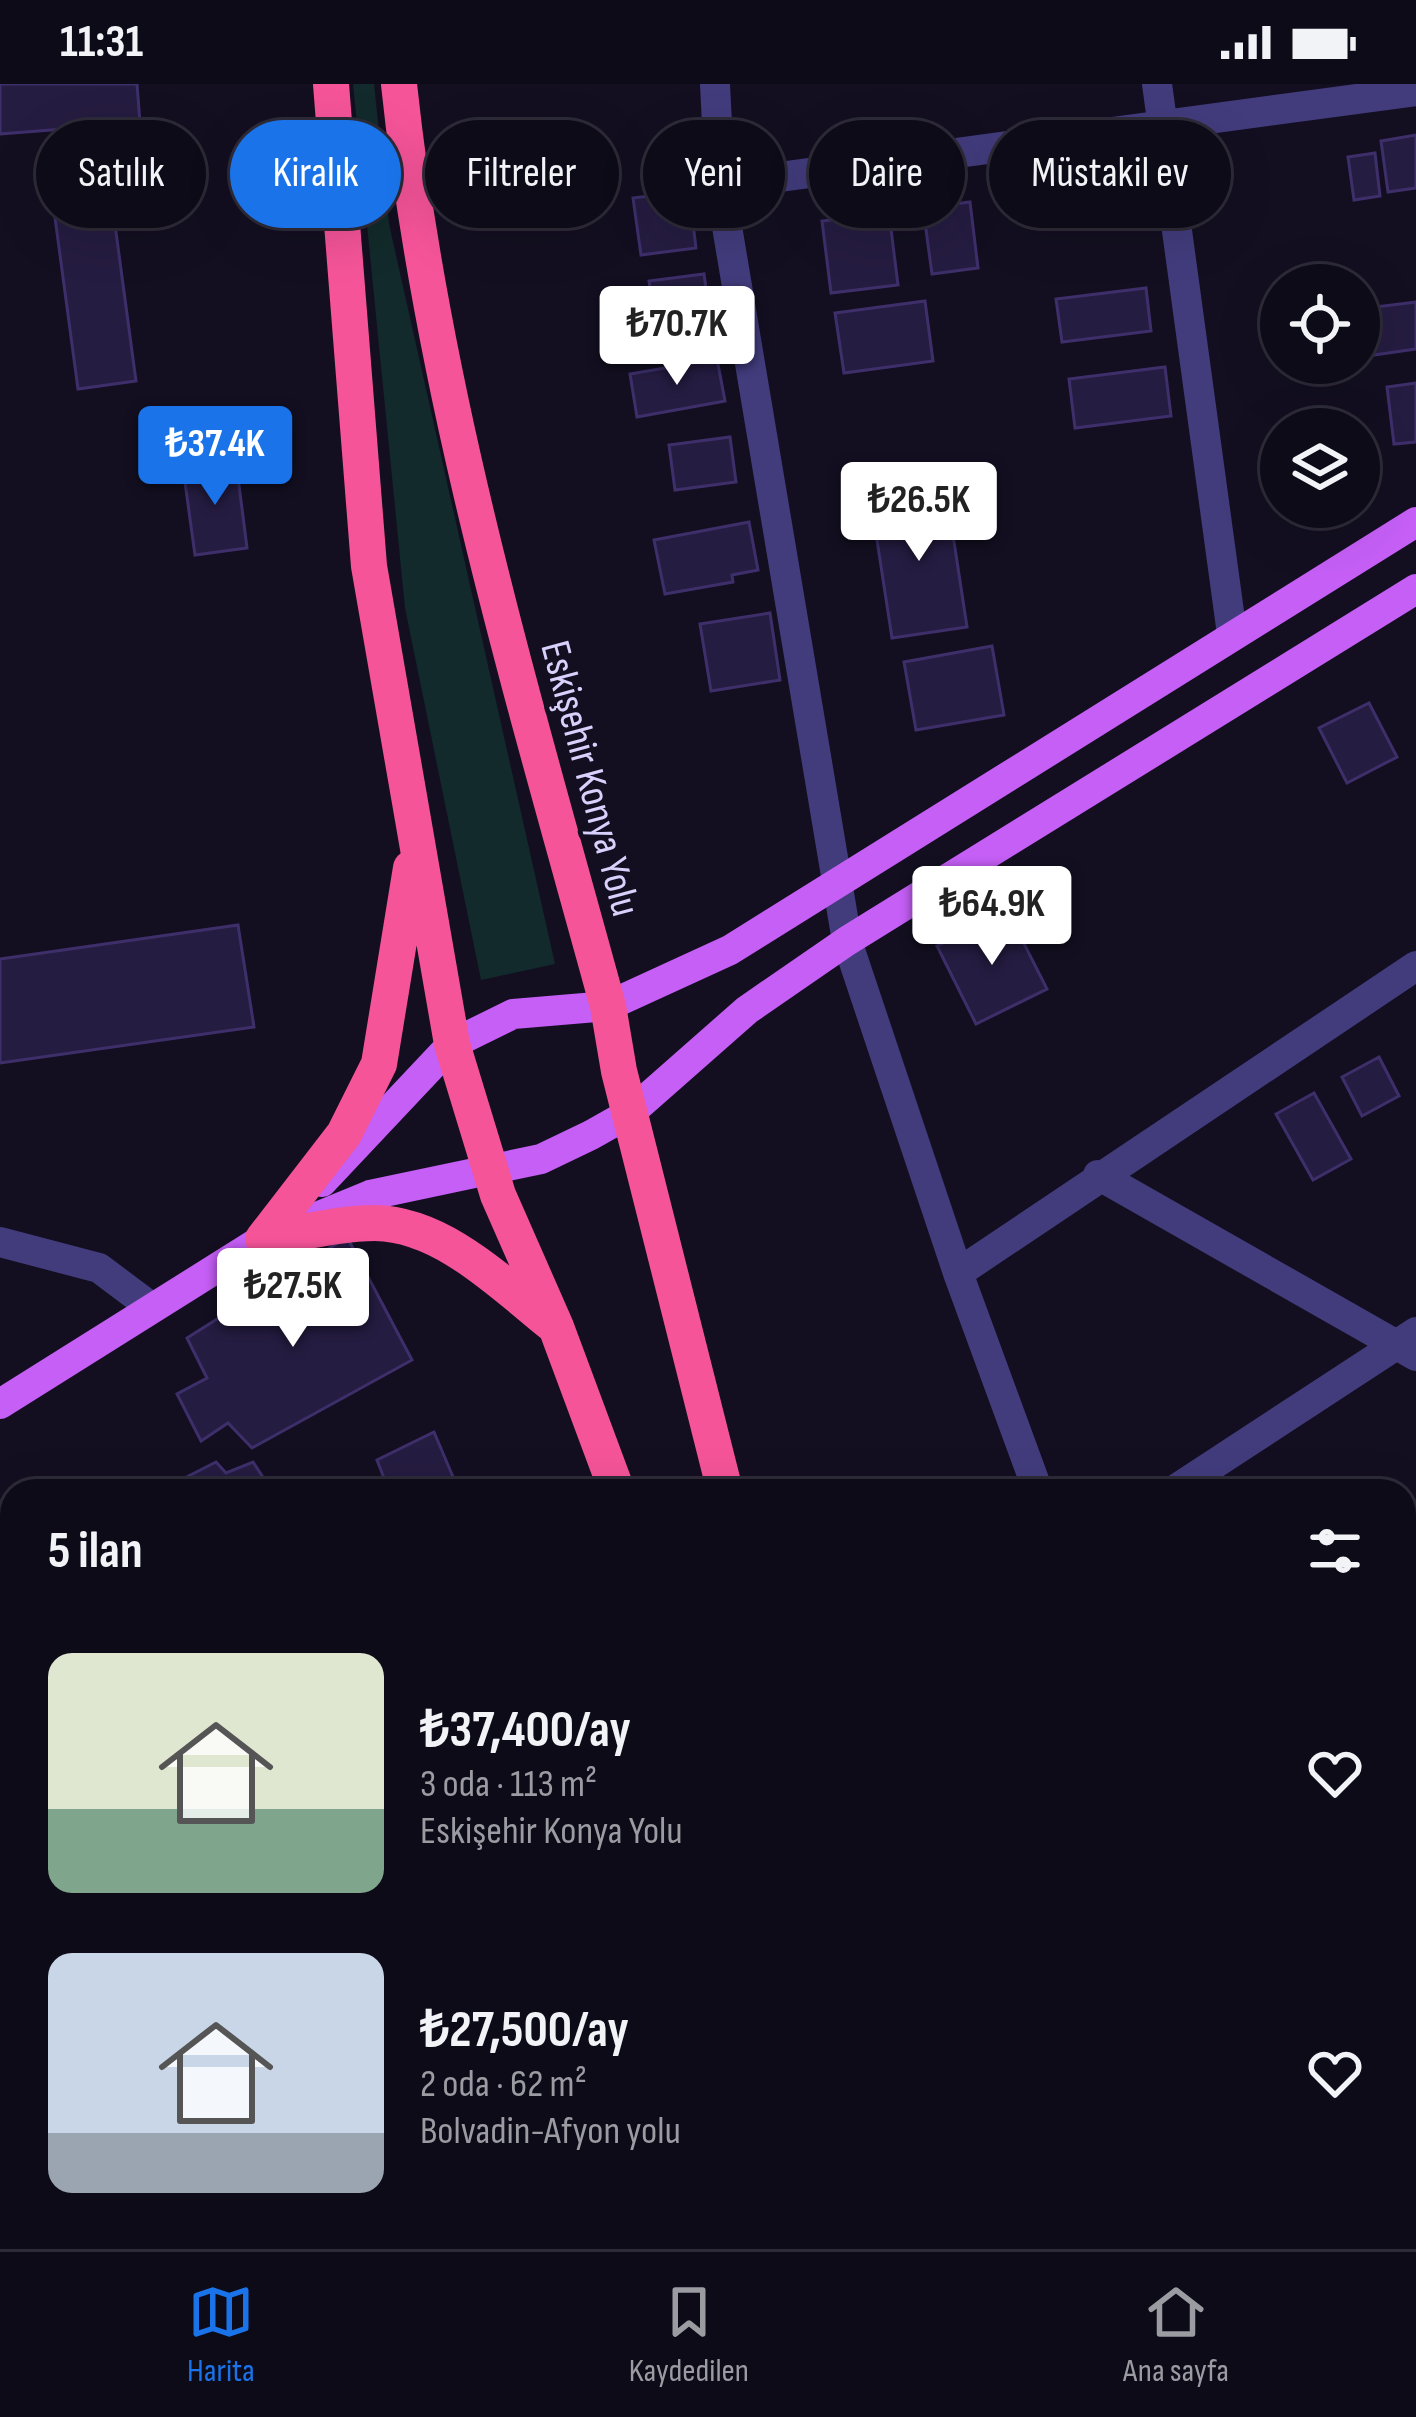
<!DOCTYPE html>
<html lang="tr">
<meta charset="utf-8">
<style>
body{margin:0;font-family:"Sofia Sans Condensed",sans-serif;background:#1c1926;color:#f1f3f6;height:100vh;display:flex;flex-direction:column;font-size:45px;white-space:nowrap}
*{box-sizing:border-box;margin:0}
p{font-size:39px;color:#9b9ba2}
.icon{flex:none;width:66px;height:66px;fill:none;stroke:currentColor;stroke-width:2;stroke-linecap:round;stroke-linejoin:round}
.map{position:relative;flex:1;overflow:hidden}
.details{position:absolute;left:0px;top:1395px;width:1416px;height:771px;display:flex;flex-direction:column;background:#0e0b19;border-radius:36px 36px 0 0;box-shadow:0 12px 48px #0002,0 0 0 3px #2e2b38}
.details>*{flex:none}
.hud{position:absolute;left:36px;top:36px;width:1344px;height:108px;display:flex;gap:24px}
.buttons{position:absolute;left:1260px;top:180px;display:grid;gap:24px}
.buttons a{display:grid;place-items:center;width:120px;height:120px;border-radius:50%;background:#0e0b19;box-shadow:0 12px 48px #0002,0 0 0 3px #2e2b38;font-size:60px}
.price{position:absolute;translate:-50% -102px;padding:0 27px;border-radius:12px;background:#fff;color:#222;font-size:39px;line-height:78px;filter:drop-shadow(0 3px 6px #0008)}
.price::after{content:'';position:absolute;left:50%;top:72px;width:36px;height:27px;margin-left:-18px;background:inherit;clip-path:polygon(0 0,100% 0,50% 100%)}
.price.active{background:#1a73e8;color:#fff}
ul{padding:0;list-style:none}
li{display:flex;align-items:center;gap:36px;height:300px;padding:0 48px}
li span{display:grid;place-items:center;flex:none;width:336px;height:240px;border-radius:24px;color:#555}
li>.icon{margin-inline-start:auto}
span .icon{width:144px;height:144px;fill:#fffc;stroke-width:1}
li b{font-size:51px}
h2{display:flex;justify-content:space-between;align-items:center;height:144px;padding:0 48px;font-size:51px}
.pill{padding:0 42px;border-radius:54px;background:#0e0b19;box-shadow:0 12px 48px #0002,0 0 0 3px #2e2b38;font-size:42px;line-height:108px}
.pill.active{background:#1a73e8;color:#fff}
.status{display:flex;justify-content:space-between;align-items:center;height:84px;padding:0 60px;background:#0e0b19;direction:ltr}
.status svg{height:33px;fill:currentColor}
.tabs{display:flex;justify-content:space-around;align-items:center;height:168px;border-top:3px solid #2e2b38;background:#0e0b19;font-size:33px;color:#9b9ba2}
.tabs a{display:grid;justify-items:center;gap:6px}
.tabs .active{color:#1a73e8}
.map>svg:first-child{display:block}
.green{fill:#122a2b}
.building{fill:#251c41;stroke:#3e2f6b;stroke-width:3}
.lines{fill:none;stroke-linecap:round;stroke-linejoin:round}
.minor{stroke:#423c7d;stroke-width:30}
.major{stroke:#c55ff6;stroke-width:30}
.highway{stroke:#f55499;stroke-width:36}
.labels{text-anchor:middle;stroke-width:10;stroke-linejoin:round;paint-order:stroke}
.street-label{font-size:42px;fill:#d8d1fc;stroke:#130f21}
</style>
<div class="status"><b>11:31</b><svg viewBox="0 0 49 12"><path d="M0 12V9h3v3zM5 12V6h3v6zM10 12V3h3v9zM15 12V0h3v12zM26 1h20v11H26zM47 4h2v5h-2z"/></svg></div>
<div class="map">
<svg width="1416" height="2165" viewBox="0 0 1416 2165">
<rect width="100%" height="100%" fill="#130f21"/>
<path class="green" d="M353 0H374L389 140 555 880 481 896 405 524Z"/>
<path class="building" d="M0 0H137L140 39 0 50Z
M1416 51V104L1388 108 1381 57Z
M1375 69 1380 112 1354 116 1348 73Z
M109 96 136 297 78 305 51 104Z
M689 107 696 164 641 171 633 114Z
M970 118 978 184 932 190 923 124Z
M889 129 898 201 831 209 822 137Z
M704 190 712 246 657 253 649 197Z
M1146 204 1151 247 1062 258 1056 215Z
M925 217 933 277 844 289 835 229Z
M1416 218V265L1374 271 1367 224Z
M717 275 725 317 637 333 630 290Z
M1165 283 1171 332 1075 344 1069 295Z
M1416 299V358L1394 360 1387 303Z
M730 353 736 398 675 406 669 361Z
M236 377 247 464 195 471 183 384Z
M946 405 967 543 892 554 871 417Z
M749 438 758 486 732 491 733 498 665 510 654 456Z
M770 529 780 596 711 607 700 540Z
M992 562 1004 631 916 646 904 578Z
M1369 619 1397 673 1347 699 1319 644Z
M1008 828 1047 905 976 940 937 862Z
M238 841 254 943 0 979V875Z
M1379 973 1399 1012 1362 1032 1342 993Z
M1314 1009 1351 1075 1313 1096 1276 1030Z
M347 1153 412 1276 252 1364 228 1339 201 1357 177 1310 207 1294 187 1254Z
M434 1348 459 1407H389L377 1376Z
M216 1378 226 1389 253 1378 272 1407H159Z
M12 1543V1607L0 1580V1548Z
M12 1743V2052L0 2057V1748Z
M533 2154H651V2156L629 2165H538Z"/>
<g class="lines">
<path class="minor" d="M715 0 720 101 847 857 958 1189 1038 1407
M1157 0 1232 550
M720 101 1416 7
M1098 1091 1416 1272
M0 1158 99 1184 151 1223
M958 1189 1416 882
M1173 1407 1416 1248
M1404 1664 1416 1648
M1330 2154 1335 2165"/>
<path class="major" d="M322 1098 452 960 513 930 608 922 730 866 1416 438
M0 1320 263 1155 370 1111 541 1075 591 1051 630 1029 747 926 847 857 1416 505"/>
<path class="highway" d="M331 0 369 482 452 960 498 1111 556 1243 617 1407
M399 0C432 314 525 619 608 922L619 987 725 1407
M263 1155 344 1050 379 980 411 784
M263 1155C298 1150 338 1139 375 1139 443 1140 502 1200 552 1240
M915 2154 920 2165
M999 2154 1003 2165"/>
</g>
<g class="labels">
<g class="street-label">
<text transform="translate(592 694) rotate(75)" y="15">Eskişehir Konya Yolu</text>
</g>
</g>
</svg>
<div class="buttons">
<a><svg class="icon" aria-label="locate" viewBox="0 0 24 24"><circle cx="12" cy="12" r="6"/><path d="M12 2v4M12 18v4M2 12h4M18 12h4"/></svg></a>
<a><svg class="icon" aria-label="layers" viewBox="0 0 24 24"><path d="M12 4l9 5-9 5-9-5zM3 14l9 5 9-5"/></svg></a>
</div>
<b class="price" style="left:677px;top:304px">₺70.7K</b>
<b class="price active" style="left:215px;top:424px">₺37.4K</b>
<b class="price" style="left:919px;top:480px">₺26.5K</b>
<b class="price" style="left:992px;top:884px">₺64.9K</b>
<b class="price" style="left:293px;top:1266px">₺27.5K</b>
<div class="hud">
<a class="pill">Satılık</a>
<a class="pill active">Kiralık</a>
<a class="pill">Filtreler</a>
<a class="pill">Yeni</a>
<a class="pill">Daire</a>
<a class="pill">Müstakil ev</a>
</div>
<section class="details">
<h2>5 ilan<svg class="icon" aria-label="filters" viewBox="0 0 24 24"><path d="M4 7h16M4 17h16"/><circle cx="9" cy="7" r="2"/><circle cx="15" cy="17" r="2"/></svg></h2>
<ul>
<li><span style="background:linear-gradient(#dfe7d0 65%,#7fa58c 0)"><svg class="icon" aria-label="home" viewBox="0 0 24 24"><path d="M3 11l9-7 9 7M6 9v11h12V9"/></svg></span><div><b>₺37,400/ay</b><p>3 oda · 113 m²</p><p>Eskişehir Konya Yolu</p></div><svg class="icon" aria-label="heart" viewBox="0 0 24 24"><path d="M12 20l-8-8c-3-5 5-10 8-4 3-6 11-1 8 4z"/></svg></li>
<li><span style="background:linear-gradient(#c9d6e8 75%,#9aa5b1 0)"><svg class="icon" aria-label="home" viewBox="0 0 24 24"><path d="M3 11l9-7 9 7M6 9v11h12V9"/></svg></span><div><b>₺27,500/ay</b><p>2 oda · 62 m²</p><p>Bolvadin-Afyon yolu</p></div><svg class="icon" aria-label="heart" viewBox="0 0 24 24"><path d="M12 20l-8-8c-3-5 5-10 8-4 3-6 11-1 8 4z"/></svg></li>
</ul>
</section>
</div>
<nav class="tabs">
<a class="active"><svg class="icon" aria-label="map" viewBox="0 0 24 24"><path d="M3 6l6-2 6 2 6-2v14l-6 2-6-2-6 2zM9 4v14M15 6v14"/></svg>Harita</a>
<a><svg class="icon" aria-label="saved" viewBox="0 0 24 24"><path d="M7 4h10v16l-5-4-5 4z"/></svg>Kaydedilen</a>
<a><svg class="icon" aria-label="home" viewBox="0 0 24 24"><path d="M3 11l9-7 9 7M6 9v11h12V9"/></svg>Ana sayfa</a>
</nav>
